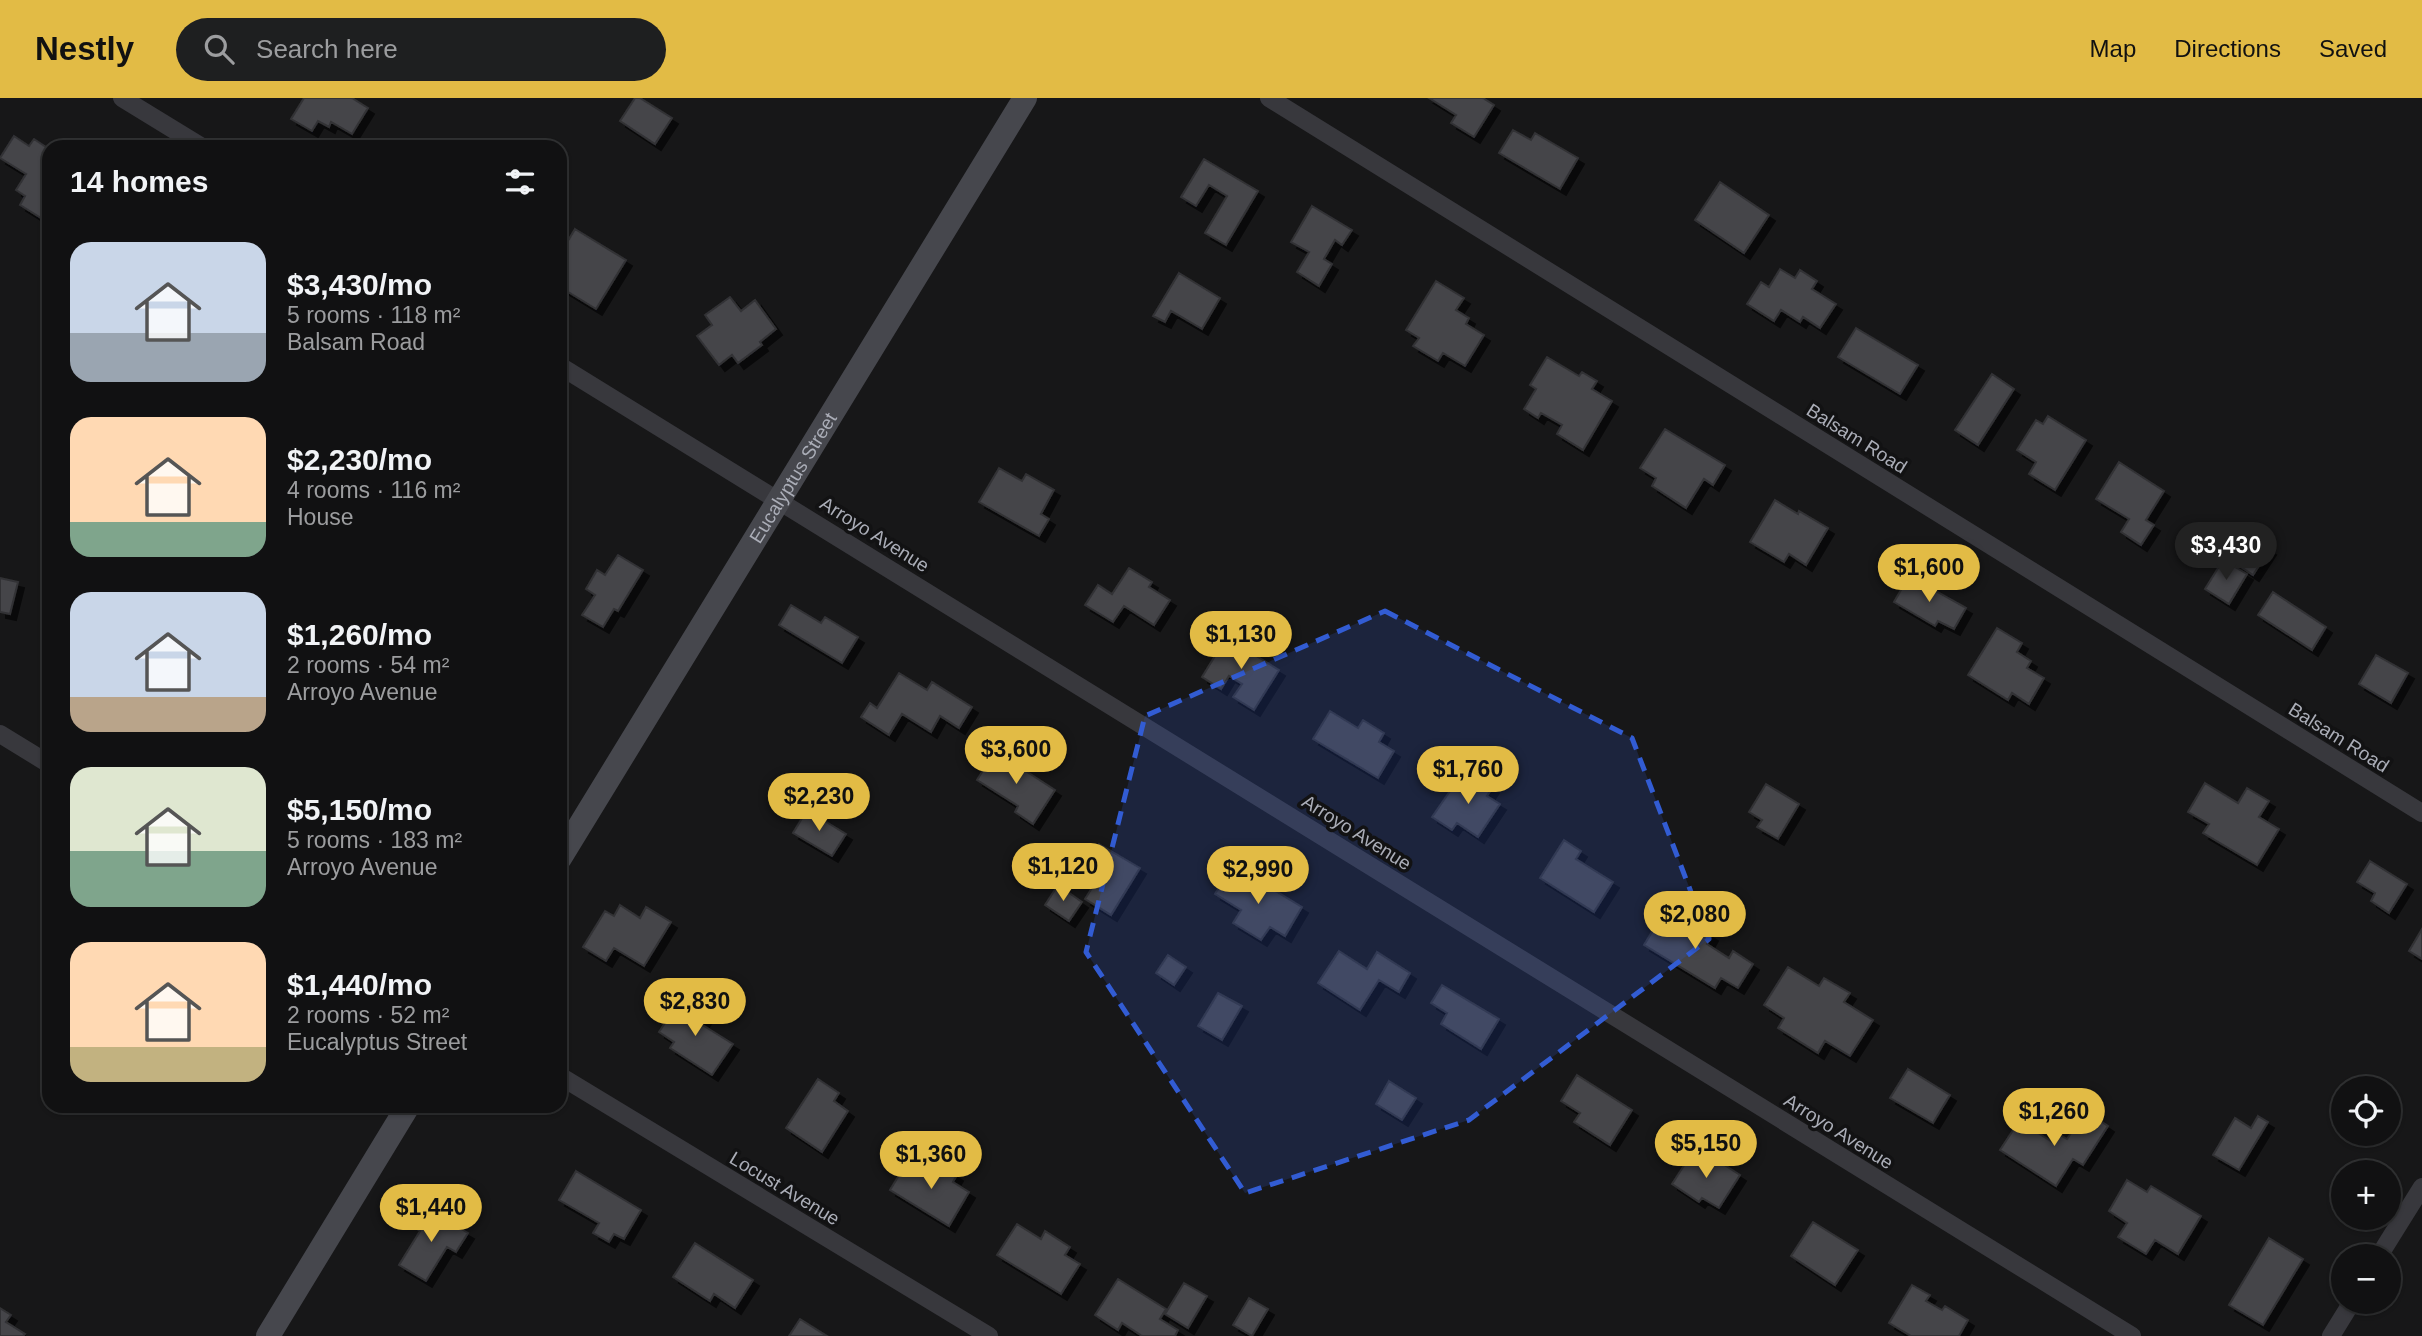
<!DOCTYPE html>
<meta charset="utf-8">
<style>
body{margin:0;font-family:Arial,sans-serif;background:#1e1f20;color:#f1f3f6;height:100vh;display:flex;flex-direction:column;font-size:26px;white-space:nowrap}
*{box-sizing:border-box;margin:0}
p{font-size:23px;color:#9c9d9f}
.icon{flex:none;width:38px;height:38px;fill:none;stroke:currentColor;stroke-width:2;stroke-linecap:round;stroke-linejoin:round}
.map{position:relative;flex:1;overflow:hidden}
.side{position:absolute;left:42px;top:42px;width:525px;height:973px;display:flex;flex-direction:column;background:#111112;border-radius:21px;box-shadow:0 2px 5px #0004,0 0 0 2px #303132}
.side>*{flex:none}
.buttons{position:absolute;left:2331px;top:978px;display:grid;gap:14px}
.buttons a{display:grid;place-items:center;width:70px;height:70px;border-radius:50%;background:#111112;box-shadow:0 2px 5px #0004,0 0 0 2px #303132;font-size:35px}
.price{position:absolute;translate:-50% -60px;padding:0 16px;border-radius:24px;background:#e2bb45;color:#111;font-size:23px;line-height:46px;filter:drop-shadow(0 2px 4px #0008)}
.price::after{content:'';position:absolute;left:50%;top:42px;width:21px;height:16px;margin-left:-10px;background:inherit;clip-path:polygon(0 0,100% 0,50% 100%)}
.price.selected{background:#222;color:#fff}
ul{padding:0;list-style:none}
li{display:flex;align-items:center;gap:21px;height:175px;padding:0 28px}
li span{display:grid;place-items:center;flex:none;width:196px;height:140px;border-radius:21px;color:#555}
li>.icon{margin-inline-start:auto}
span .icon{width:84px;height:84px;fill:#fffc;stroke-width:1}
li b{font-size:30px}
h2{display:flex;justify-content:space-between;align-items:center;height:84px;padding:0 28px;font-size:30px}
header{display:flex;align-items:center;gap:42px;box-sizing:border-box;height:98px;padding:0 35px;background:#e2bb45;color:#111}
header strong{font-size:33px}
nav{display:flex;gap:38px;margin-inline-start:auto;font-size:24px}
.search{width:490px;height:63px;background:#1e1f20;display:flex;align-items:center;gap:18px;box-sizing:border-box;padding:0 24px;border-radius:38px;color:#9c9d9f;font-size:26px}
.map>svg:first-child{display:block}
.building{fill:#444448;stroke:#313134;stroke-width:2;filter:url(#shadow)}
.lines{fill:none;stroke-linecap:round;stroke-linejoin:round}
.street{stroke:#38383d;stroke-width:18}
.secondary{stroke:#46474d;stroke-width:24}
.marked{fill:#325cd3;fill-opacity:0.2;stroke:#325cd3;stroke-width:5;stroke-dasharray:14 9;stroke-linejoin:round}
.labels{text-anchor:middle;stroke-width:7;stroke-linejoin:round;paint-order:stroke}
.street-label{font-size:19px;fill:#aaadb7;stroke:#121213}
</style>
<header>
<strong>Nestly</strong>
<div class="search"><svg class="icon" aria-label="search" viewBox="0 0 24 24"><circle cx="10" cy="10" r="6"/><path d="M15 15l6 6"/></svg>Search here</div>
<nav><a>Map</a><a>Directions</a><a>Saved</a></nav>
</header>
<div class="map">
<svg width="2422" height="1238" viewBox="0 0 2422 1238">
<defs>
<filter id="shadow"><feDropShadow dx="6" dy="6" stdDeviation="0" flood-color="#0009"/></filter>
</defs>
<rect width="100%" height="100%" fill="#171718"/>
<path class="building" d="M304 0H352L368 10 352 36 331 24 329 29 318 23 312 33 291 21Z
M635 0H640L672 20 655 46 620 23Z
M1429 0H1483L1494 7 1474 39 1451 25 1456 17Z
M1513 32 1531 42 1535 35 1578 60 1560 91 1499 55Z
M14 38 29 48 34 41 49 51V125L20 107 25 98 16 92 26 76 0 60Z
M1204 61 1258 93 1226 147 1205 135 1227 98 1209 87 1196 108 1181 99Z
M1720 84 1769 117 1744 155 1695 122Z
M1312 108 1352 132 1342 147 1335 142 1324 161 1332 166 1319 188 1297 174 1309 154 1291 144Z
M575 131 626 162 596 211 560 189V156Z
M1780 171 1795 180 1800 172 1817 183 1812 191 1836 206 1820 230 1803 219 1800 224 1781 212 1774 223 1747 206 1761 184 1769 189Z
M1179 175 1220 200 1202 231 1171 213 1165 224 1153 218Z
M1436 183 1464 200 1456 212 1469 220 1466 226 1484 237 1465 268 1443 255 1438 263 1413 248 1419 240 1406 232Z
M730 199 741 213 755 202 776 231 760 244 762 247 738 265 732 257 719 267 697 238 712 227 705 217Z
M1856 230 1918 267 1900 296 1838 259Z
M1547 259 1579 278 1582 274 1597 283 1592 291 1612 303 1583 352 1557 336 1562 327 1541 315 1538 320 1524 311 1536 291 1530 287Z
M1992 276 2014 291 1978 347 1955 332Z
M2048 318 2086 342 2055 392 2029 376 2036 364 2017 352 2036 322 2043 326Z
M1665 331 1725 367 1713 387 1704 381 1686 410 1652 388 1656 380 1640 370Z
M2119 364 2164 393 2146 422 2154 427 2141 447 2121 434 2129 421 2096 401Z
M999 370 1022 383 1026 376 1054 392 1041 416 1049 421 1039 438 979 404Z
M1775 402 1798 416 1799 413 1828 430 1806 467 1789 456 1784 464 1750 444Z
M2247 437 2270 451 2253 477 2238 467 2248 453 2240 448Z
M618 457 643 472 618 513 614 511 603 529 582 517 595 497 586 491 597 472 605 477Z
M2223 462 2247 476 2229 506 2205 491Z
M1129 470 1152 484 1149 489 1170 502 1154 527 1124 508 1113 524 1085 507 1098 487 1112 496Z
M1909 478 1966 510 1954 531 1938 523 1935 528 1894 504Z
M0 480 18 484 10 516 0 514Z
M2273 494 2326 529 2312 552 2258 517Z
M791 507 821 525 825 519 858 539 842 565 779 527Z
M1997 530 2022 545 2017 554 2031 563 2027 570 2044 580 2029 606 2012 595 2008 602 1968 577Z
M1231 532 1246 542 1242 549 1279 572 1254 612 1233 599 1242 586 1229 578 1221 591 1202 579Z
M2376 557 2408 575 2391 605 2359 586Z
M899 575 927 592 932 584 972 609 959 630 940 618 931 634 902 616 889 637 861 619 870 605 877 610Z
M1330 613 1358 630 1363 622 1384 635 1379 644 1394 653 1378 680 1313 641Z
M995 653 1055 692 1033 726 1015 714 1018 708 977 682Z
M1476 678 1493 689 1487 698 1500 706 1478 739 1457 725 1452 732 1432 719 1459 680 1470 687Z
M2205 685 2238 705 2247 690 2269 703 2259 719 2279 731 2257 767 2203 735 2209 726 2188 714Z
M1766 686 1799 706 1778 741 1757 729 1762 722 1749 714Z
M807 712 846 736 832 758 793 735Z
M1564 742 1581 753 1576 761 1613 784 1594 814 1540 780Z
M1099 746 1140 770 1111 817 1085 801 1095 785 1081 776Z
M2370 763 2407 786 2389 815 2371 803 2375 795 2357 784Z
M1229 773 1257 790 1261 784 1302 809 1285 838 1270 829 1261 842 1233 825 1241 812 1215 796Z
M1058 787 1082 804 1069 823 1045 807Z
M620 807 640 820 646 809 671 824 644 868 614 850 606 863 583 849 605 813 614 818Z
M1667 809 1712 837 1707 846 1729 860 1733 853 1753 866 1738 890 1721 880 1715 890 1644 847Z
M2422 831V861L2409 853Z
M1339 853 1367 871 1377 854 1410 875 1399 894 1379 882 1360 912 1318 885Z
M1168 857 1186 869 1174 887 1156 875Z
M1788 869 1819 888 1824 880 1850 895 1844 904 1873 922 1850 958 1825 943 1818 955 1778 930 1784 920 1764 907Z
M1442 887 1499 921 1481 951 1441 926 1447 915 1431 905Z
M1218 895 1242 908 1222 942 1198 928Z
M680 902 706 919 701 926 733 946 712 977 670 950 674 944 659 934Z
M1908 971 1950 997 1933 1025 1890 1000Z
M1577 977 1632 1012 1610 1047 1574 1024 1580 1015 1561 1003Z
M818 981 839 995 834 1003 848 1013 822 1054 786 1030Z
M1389 983 1416 1000 1402 1022 1376 1006Z
M2086 1013 2108 1028 2083 1067 2073 1061 2056 1088 2000 1052 2019 1023 2054 1045 2060 1037 2067 1041Z
M2258 1018 2268 1024 2239 1072 2213 1057 2235 1020 2251 1030Z
M1692 1055 1702 1061 1706 1055 1740 1077 1719 1110 1702 1100 1699 1104 1672 1086Z
M907 1064 930 1078 938 1065 957 1077 953 1084 969 1094 949 1128 890 1092Z
M576 1073 641 1112 624 1141 614 1136 609 1144 593 1135 599 1125 559 1102Z
M2127 1082 2147 1094 2151 1088 2201 1118 2178 1156 2155 1142 2146 1156 2118 1139 2127 1125 2109 1113Z
M426 1110 468 1135 456 1154 447 1149 426 1183 399 1167 420 1133 415 1130Z
M1813 1124 1858 1152 1835 1187 1791 1158Z
M1017 1126 1041 1141 1045 1133 1070 1149 1065 1157 1080 1166 1061 1196 997 1157Z
M2269 1140 2303 1161 2263 1227 2229 1207Z
M695 1145 753 1182 735 1210 714 1196 710 1203 673 1179Z
M1118 1181 1166 1211 1160 1221 1178 1232 1175 1238H1142L1122 1225 1118 1232 1095 1217Z
M1184 1185 1207 1198 1188 1230 1165 1216Z
M1912 1187 1930 1197 1926 1203 1942 1212 1945 1208 1968 1222 1959 1238H1911L1889 1225Z
M1249 1200 1268 1211 1252 1238 1233 1227Z
M0 1210 11 1217 6 1224 25 1236 23 1238H0Z
M800 1221 827 1238H789Z"/>
<g class="lines">
<path class="street" d="M122 0 202 49
M1269 0 2422 715
M560 268 2132 1238
M0 636 49 666
M560 978 989 1238
M2379 1158 2422 1089
M2331 1238 2352 1204"/>
<g class="secondary">
<path id="s1" d="M560 760 1025 0"/>
<path d="M268 1238 408 1008"/>
</g>
</g>
<path class="marked" d="M1385 513 1632 640 1709 841 1469 1022 1245 1095 1086 854 1145 618Z"/>
<g class="labels">
<g class="street-label">
<text transform="translate(1857 340) rotate(32)" y="7">Balsam Road</text>
<text dy="7" stroke="none"><textPath href="#s1" startOffset="446">Eucalyptus Street</textPath></text>
<text transform="translate(875 436) rotate(32)" y="7">Arroyo Avenue</text>
<text transform="translate(2339 639) rotate(32)" y="7">Balsam Road</text>
<text transform="translate(1357 734) rotate(32)" y="7">Arroyo Avenue</text>
<text transform="translate(1839 1033) rotate(32)" y="7">Arroyo Avenue</text>
<text transform="translate(785 1090) rotate(31)" y="7">Locust Avenue</text>
</g>
</g>
</svg>
<div class="buttons">
<a><svg class="icon" aria-label="locate" viewBox="0 0 24 24"><circle cx="12" cy="12" r="6"/><path d="M12 2v4M12 18v4M2 12h4M18 12h4"/></svg></a>
<a>+</a>
<a>−</a>
</div>
<b class="price selected" style="left:2226px;top:484px">$3,430</b>
<b class="price" style="left:1929px;top:506px">$1,600</b>
<b class="price" style="left:1241px;top:573px">$1,130</b>
<b class="price" style="left:1016px;top:688px">$3,600</b>
<b class="price" style="left:1468px;top:708px">$1,760</b>
<b class="price" style="left:819px;top:735px">$2,230</b>
<b class="price" style="left:1063px;top:805px">$1,120</b>
<b class="price" style="left:1258px;top:808px">$2,990</b>
<b class="price" style="left:1695px;top:853px">$2,080</b>
<b class="price" style="left:695px;top:940px">$2,830</b>
<b class="price" style="left:2054px;top:1050px">$1,260</b>
<b class="price" style="left:1706px;top:1082px">$5,150</b>
<b class="price" style="left:931px;top:1093px">$1,360</b>
<b class="price" style="left:431px;top:1146px">$1,440</b>
<section class="side">
<h2>14 homes<svg class="icon" aria-label="filters" viewBox="0 0 24 24"><path d="M4 7h16M4 17h16"/><circle cx="9" cy="7" r="2"/><circle cx="15" cy="17" r="2"/></svg></h2>
<ul>
<li><span style="background:linear-gradient(#c9d6e8 65%,#9aa5b1 0)"><svg class="icon" aria-label="home" viewBox="0 0 24 24"><path d="M3 11l9-7 9 7M6 9v11h12V9"/></svg></span><div><b>$3,430/mo</b><p>5 rooms · 118 m²</p><p>Balsam Road</p></div></li>
<li><span style="background:linear-gradient(#ffd9b3 75%,#7fa58c 0)"><svg class="icon" aria-label="home" viewBox="0 0 24 24"><path d="M3 11l9-7 9 7M6 9v11h12V9"/></svg></span><div><b>$2,230/mo</b><p>4 rooms · 116 m²</p><p>House</p></div></li>
<li><span style="background:linear-gradient(#c9d6e8 75%,#b9a48a 0)"><svg class="icon" aria-label="home" viewBox="0 0 24 24"><path d="M3 11l9-7 9 7M6 9v11h12V9"/></svg></span><div><b>$1,260/mo</b><p>2 rooms · 54 m²</p><p>Arroyo Avenue</p></div></li>
<li><span style="background:linear-gradient(#dfe7d0 60%,#7fa58c 0)"><svg class="icon" aria-label="home" viewBox="0 0 24 24"><path d="M3 11l9-7 9 7M6 9v11h12V9"/></svg></span><div><b>$5,150/mo</b><p>5 rooms · 183 m²</p><p>Arroyo Avenue</p></div></li>
<li><span style="background:linear-gradient(#ffd9b3 75%,#c2b280 0)"><svg class="icon" aria-label="home" viewBox="0 0 24 24"><path d="M3 11l9-7 9 7M6 9v11h12V9"/></svg></span><div><b>$1,440/mo</b><p>2 rooms · 52 m²</p><p>Eucalyptus Street</p></div></li>
</ul>
</section>
</div>
